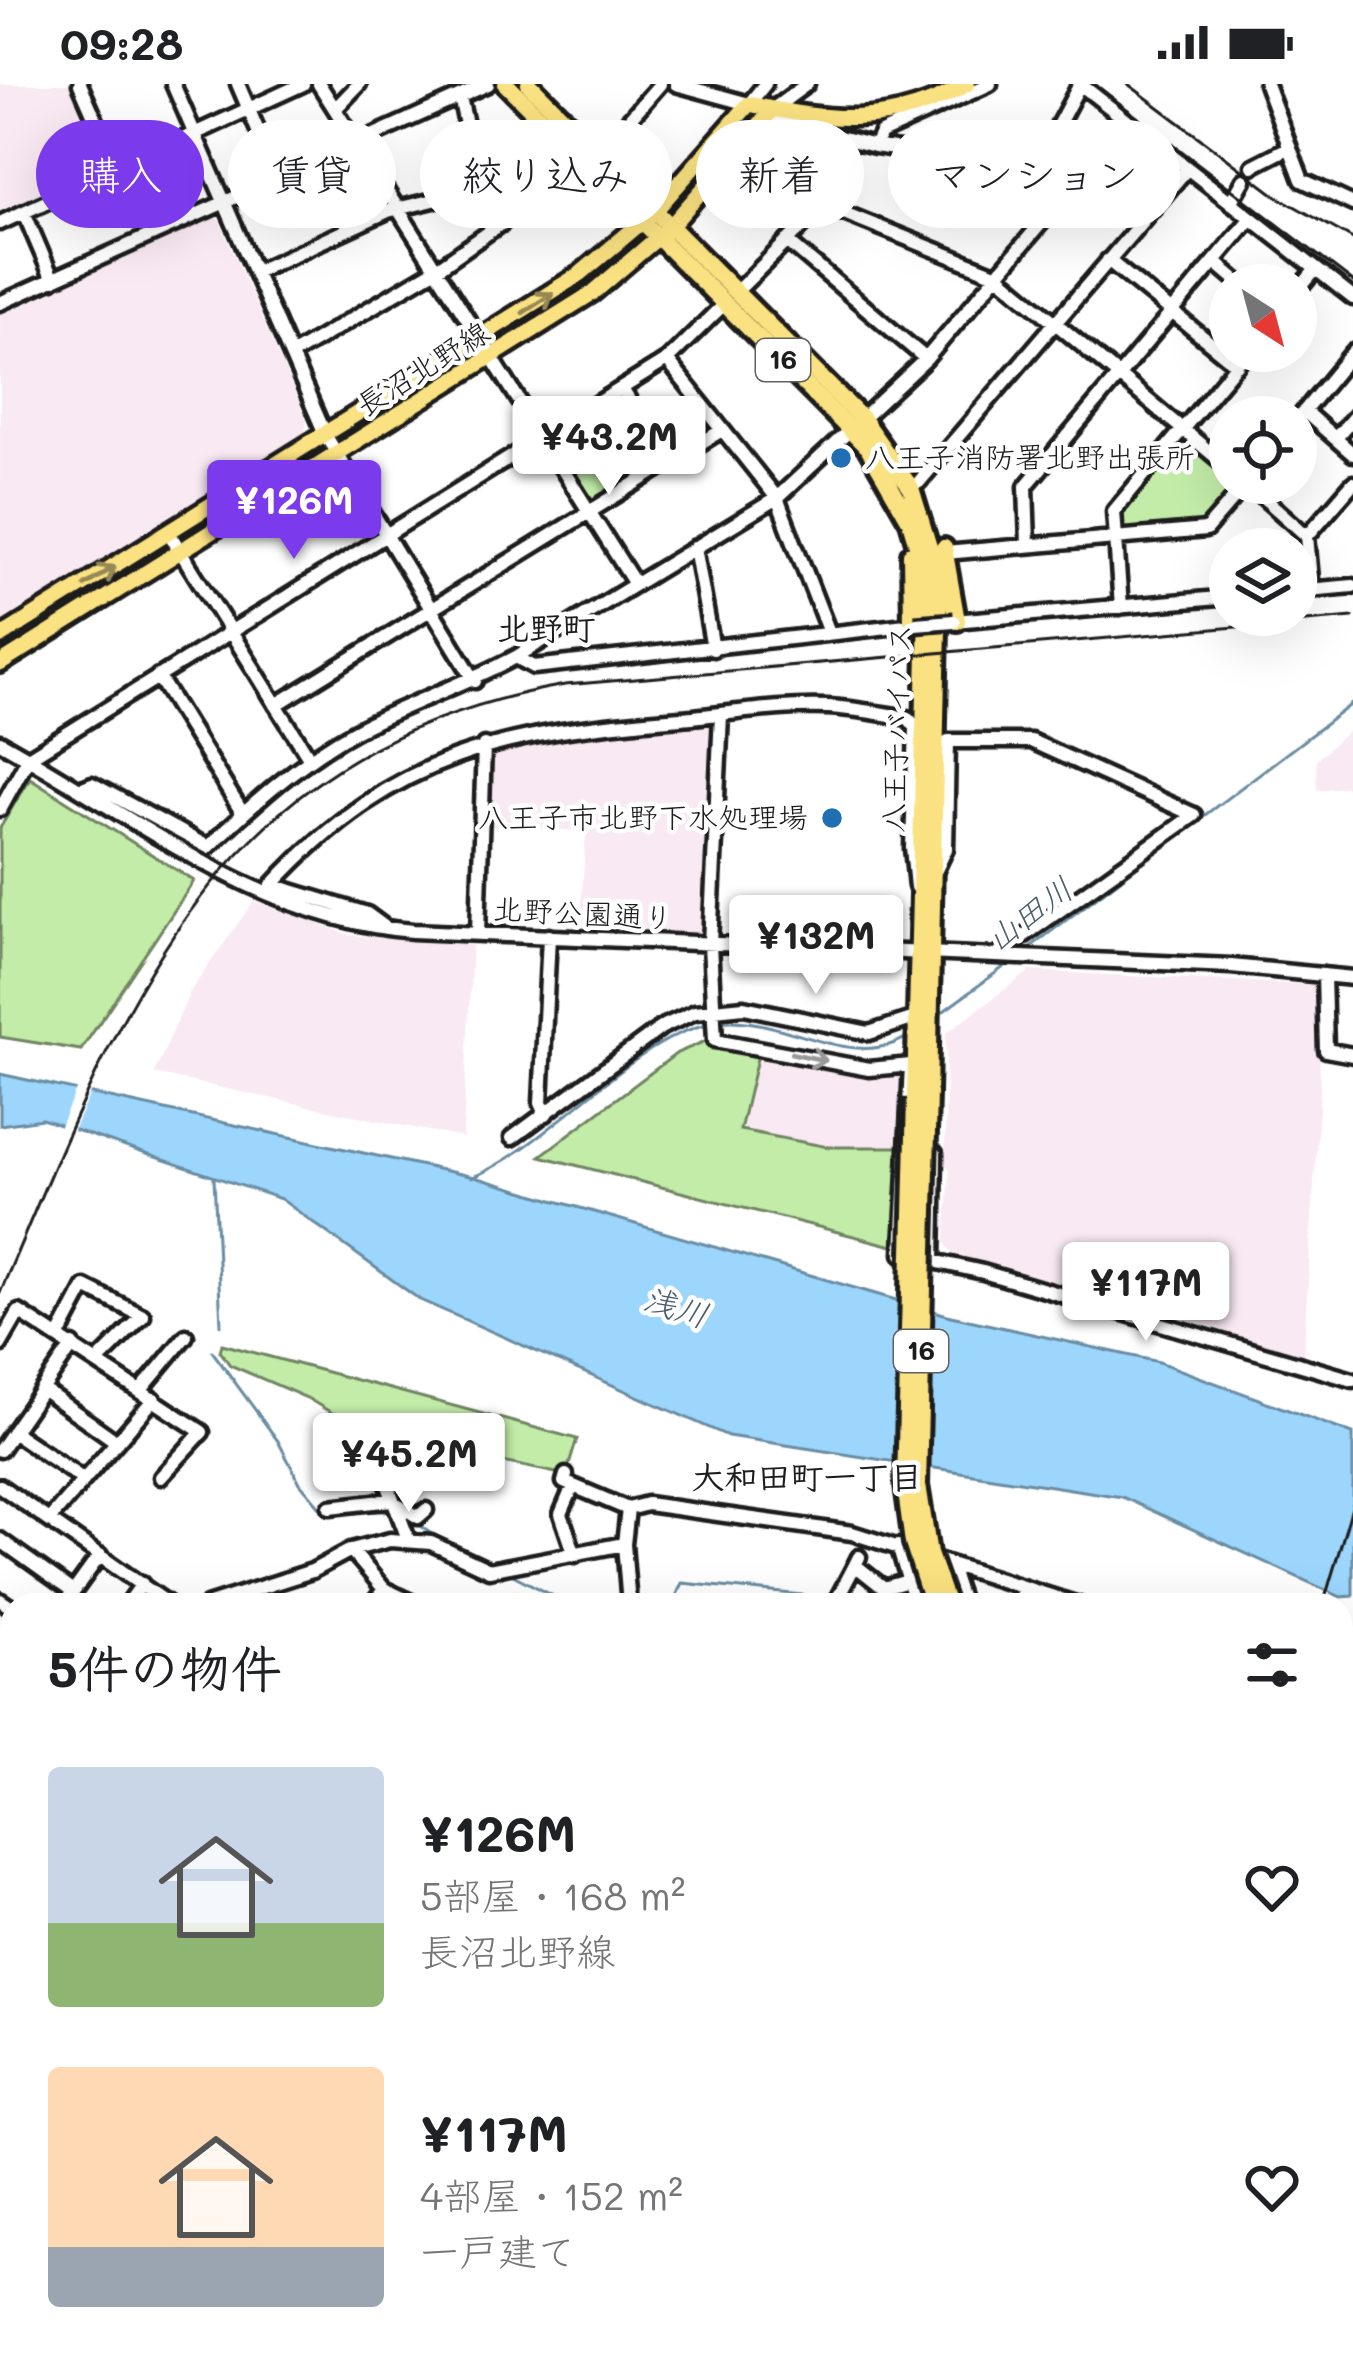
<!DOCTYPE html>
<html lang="ja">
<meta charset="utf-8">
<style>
body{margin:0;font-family:Mali,"Klee One",sans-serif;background:#f6f6f6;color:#202124;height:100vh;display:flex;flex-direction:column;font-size:45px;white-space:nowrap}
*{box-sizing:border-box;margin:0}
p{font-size:39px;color:#757577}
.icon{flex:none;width:66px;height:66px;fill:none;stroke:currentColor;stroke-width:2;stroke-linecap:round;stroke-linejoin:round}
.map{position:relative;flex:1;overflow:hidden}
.details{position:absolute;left:0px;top:1509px;width:1353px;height:771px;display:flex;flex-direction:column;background:#fff;border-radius:36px 36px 0 0;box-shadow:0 12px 48px #0002}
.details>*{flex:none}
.banner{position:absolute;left:36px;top:36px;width:1281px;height:108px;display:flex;gap:24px}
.needle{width:78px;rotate:144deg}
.controls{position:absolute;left:1209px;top:180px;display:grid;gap:24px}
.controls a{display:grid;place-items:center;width:108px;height:108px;border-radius:50%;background:#fff;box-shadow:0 12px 48px #0002;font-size:60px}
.price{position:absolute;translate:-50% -102px;padding:0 27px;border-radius:12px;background:#fff;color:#222;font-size:39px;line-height:78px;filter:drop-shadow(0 3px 6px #0008)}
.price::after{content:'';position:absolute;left:50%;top:72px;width:36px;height:27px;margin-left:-18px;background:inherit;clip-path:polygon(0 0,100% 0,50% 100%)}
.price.selected{background:#7c3aed;color:#fff}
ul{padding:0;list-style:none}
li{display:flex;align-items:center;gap:36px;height:300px;padding:0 48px}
li span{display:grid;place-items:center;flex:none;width:336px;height:240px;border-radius:12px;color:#555}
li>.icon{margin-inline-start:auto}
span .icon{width:144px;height:144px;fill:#fffc;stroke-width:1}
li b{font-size:51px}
h2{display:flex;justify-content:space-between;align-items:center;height:144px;padding:0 48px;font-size:51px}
.tag{padding:0 42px;border-radius:54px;background:#fff;box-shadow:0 12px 48px #0002;font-size:42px;line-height:108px}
.tag.selected{background:#7c3aed;color:#fff}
.status{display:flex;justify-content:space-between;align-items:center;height:84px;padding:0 60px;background:#fff;direction:ltr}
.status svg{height:33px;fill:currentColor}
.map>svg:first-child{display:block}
.built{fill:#f8e9f2}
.green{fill:#c2eca8;stroke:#6f8462;stroke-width:3}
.water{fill:#9cd6fc;stroke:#698ca2;stroke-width:3}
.pier{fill:#fff}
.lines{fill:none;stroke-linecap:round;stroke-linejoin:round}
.stream{stroke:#698ca2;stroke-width:3}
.minor-casing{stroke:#1c1c1c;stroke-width:21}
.major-casing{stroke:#1c1c1c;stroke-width:24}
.highway-casing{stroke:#1c1c1c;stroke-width:26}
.minor{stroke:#fff;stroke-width:12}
.major{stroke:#fae181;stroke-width:15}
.highway{stroke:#fae181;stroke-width:16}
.rail{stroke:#1c1c1c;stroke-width:3}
.minor-bridge-casing{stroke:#1c1c1c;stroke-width:21;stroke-linecap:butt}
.highway-bridge-casing{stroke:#1c1c1c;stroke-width:26;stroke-linecap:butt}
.minor-bridge{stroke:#fff;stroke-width:12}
.highway-bridge{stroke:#fae181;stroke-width:16}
.oneway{stroke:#968854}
.oneway2{stroke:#999}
.poi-dot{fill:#1f6fb2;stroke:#fff;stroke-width:4.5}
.labels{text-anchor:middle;stroke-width:9;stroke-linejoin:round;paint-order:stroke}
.shield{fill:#fff;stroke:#606060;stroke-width:3}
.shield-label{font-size:27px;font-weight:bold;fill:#1c1c1c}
.street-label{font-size:30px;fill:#1c1c1c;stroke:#fff}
.poi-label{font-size:30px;fill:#1c1c1c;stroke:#fff;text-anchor:start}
.neighbourhood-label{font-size:33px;font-weight:bold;fill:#1c1c1c;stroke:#fff}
.water-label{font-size:33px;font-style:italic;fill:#495d6a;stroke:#fff}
</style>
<div class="status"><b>09:28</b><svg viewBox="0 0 49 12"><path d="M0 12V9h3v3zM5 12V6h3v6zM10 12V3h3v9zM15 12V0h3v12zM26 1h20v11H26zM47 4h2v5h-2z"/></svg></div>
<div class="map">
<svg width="1353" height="2279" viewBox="0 0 1353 2279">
<rect width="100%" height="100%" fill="#fff"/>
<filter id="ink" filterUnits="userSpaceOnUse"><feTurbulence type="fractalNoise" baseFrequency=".00833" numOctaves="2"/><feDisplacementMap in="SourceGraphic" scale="24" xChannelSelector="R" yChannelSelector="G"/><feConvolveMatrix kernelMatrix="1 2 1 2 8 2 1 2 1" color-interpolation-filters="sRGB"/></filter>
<g filter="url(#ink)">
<path class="built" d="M0 0H76L111 81 107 87 0 134Z
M213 133 219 136 307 337 303 356 0 543V226Z
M716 636 704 851 580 843 586 747 486 742 489 669 498 662 576 647Z
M1353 643V702L1317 706 1316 676Z
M254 817 350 851 472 861 463 1054 154 990 190 908Z
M1030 887 1311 901 1319 906 1320 1006 1303 1274 1159 1225 955 1172 945 1159 950 1086 945 1080 946 949Z
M759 966 874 991 897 988 902 993 899 1063H828L739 1046Z"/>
<path class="green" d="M621 311 661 378 591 418 553 359 555 350Z
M1181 353 1230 392 1237 404 1206 442 1123 450 1117 444 1123 416Z
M30 694 194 797 81 966 0 953V744Z
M710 955 712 965 759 966 740 1046 828 1063H899L893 1162 540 1072 677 969Z
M222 1260 577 1355 566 1391 369 1351 307 1314 230 1281 220 1267Z"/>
<path class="water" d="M0 990 474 1093 951 1232 1159 1278 1353 1350V1512L1341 1513 1122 1413 728 1352 420 1216 281 1115 42 1035 0 1041Z"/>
<path class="pier" d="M78 1001 92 1005 71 1051 58 1047Z"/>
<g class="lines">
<path class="stream" d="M1024 868 1353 619
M937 932 1012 877
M717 938C781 928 852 991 910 951
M214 1094 221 1241
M471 1094C555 1058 626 960 707 940
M212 1267 278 1357 300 1399 325 1429 388 1427
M411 1436 448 1461
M509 1489 571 1521
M672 1521 682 1499 803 1511 805 1521
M1341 1950 1353 1964"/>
<defs>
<path id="minor" d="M80 0 118 87
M173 0 326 352 475 597
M238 0 279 96
M319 0 635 500
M676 0 749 20 765 0
M1080 0 1353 214
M1266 0 1302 96 1353 120
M460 13 480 105 502 140
M335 25 359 0
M773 25 807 0
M764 34 875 62 1001 82 1052 124
M875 62 881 49 990 0
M599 70 660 0
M1001 82 1055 47 1080 0
M1253 82 1288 64
M301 86 305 72 347 44
M1231 119 1244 96
M824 121 998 191 1230 385
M24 128 53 196
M0 139 303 0
M787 157 926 275
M1108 176 1237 281
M1215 178 1242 201
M255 188 388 127 480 105
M736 208 824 121 849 56
M1296 209 1316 185
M0 219 488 0
M291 271 438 184 586 80
M667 276 777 414 828 546
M622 305 668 379
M1304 327 1353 370
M1296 337 1353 268
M1336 354 1353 334
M919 398 1186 86
M169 449 310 675
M1307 452 1353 399
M1028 460 1026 402 1250 135
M695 463 713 565
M945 469 1206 446 1247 399 1307 452 1312 506
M1296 507 1353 502
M1121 523 1114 427 1248 267
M954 537 1230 513
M516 573 777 414 926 275 1126 39
M158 592 243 730
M276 621 722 346
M721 631 710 860 715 956 869 985 911 981
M0 658C132 731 258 835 413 847L1231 882 1353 894
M80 705 92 700 208 763C253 720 300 677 355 647 408 619 464 601 516 573L534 583 915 540
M0 725 28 674 667 276 724 220
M936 786 946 765 948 657H1031L1194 731
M386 844 367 830 272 801C395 667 507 648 681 634 729 630 779 621 827 623 854 624 882 630 908 634L916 643 912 764 916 803
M478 849 484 661
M997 871 1194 731
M1324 891 1326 966 1353 971
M911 981 902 1170 983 1188 1353 1296
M546 1030 541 1019 549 852
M512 1054 662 943 695 928 744 923 869 949 915 934
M933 1176 935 1069
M59 1252 85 1203 143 1232 98 1277
M0 1261 19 1228 202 1348 161 1393
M42 1305 117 1358
M141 1306 186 1252
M13 1348 84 1396
M369 1351 408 1455
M0 1366 73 1261
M566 1391 564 1398 628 1425 647 1420 852 1449 1079 1521
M0 1402 170 1521
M573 1402 561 1430 575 1471
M330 1423 391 1416 418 1433 426 1426
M49 1436 154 1315
M0 1456 73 1508
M624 1460 629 1521
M898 1462 916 1521
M351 1466 384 1505 417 1521
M859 1473 855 1481 884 1504 908 1497
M949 1480 963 1521
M0 1516 12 1524
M64 1521 100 1471
M127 1521 142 1500
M207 1521 312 1487 351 1466 390 1456 431 1459 489 1486 624 1460 628 1425
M372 1521 384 1505
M834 1521 855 1481
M1016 1521 1025 1504
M0 1587 12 1595
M1341 1591 1353 1592
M7 1696 12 1664
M1341 1745 1353 1747
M0 1790 12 1796
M1341 1795 1353 1799
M1341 1860 1353 1877
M1341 1925 1353 1912
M0 1949 12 1955
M0 1997 12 2003
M1341 2021 1353 2018
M1341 2091 1353 2093
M1341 2214 1353 2218
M1341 2234 1353 2240
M374 2268 381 2279
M517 2268 524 2279
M1037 2268 1108 2279
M1179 2268 1180 2279
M1223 2268 1224 2279
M1304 2268 1305 2279
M67 2279 73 2268
M140 2279 145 2268
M217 2279 223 2268
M296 2279 301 2268
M419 2279 437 2268
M783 2279 788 2268
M908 2279 912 2268"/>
<path id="major" d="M0 553 580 190 655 127 749 20C830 38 893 44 967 0
M0 580 594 208 670 143 773 25
M1341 2225 1353 2229
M658 2279 676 2268"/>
<path id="highway" d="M506 0 868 364 910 437 923 481 927 527 915 1014
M529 0 862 335 911 404 939 496 928 1009
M944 464 957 537
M911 470 912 540
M1341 1762 1353 1765
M1341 1779 1353 1784"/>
</defs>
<use href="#minor" class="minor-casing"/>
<use href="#major" class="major-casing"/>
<use href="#highway" class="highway-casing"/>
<use href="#minor" class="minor"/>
<use href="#major" class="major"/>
<use href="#highway" class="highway"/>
<path class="rail" d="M1094 0 1353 198
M1128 0 1278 113 1353 155
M0 1209C124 918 212 662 565 601L1353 533
M1323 1521 1353 1420
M1199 2268 1200 2279"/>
<defs>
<path id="minor-bridge" d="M915 540 954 537"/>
<path id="highway-bridge" d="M928 1009 918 1401 929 1470 947 1521
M915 1014 905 1401 913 1459 933 1521"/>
</defs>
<use href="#minor-bridge" class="minor-bridge-casing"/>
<use href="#highway-bridge" class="highway-bridge-casing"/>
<use href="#minor-bridge" class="minor-bridge"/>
<use href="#highway-bridge" class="highway-bridge"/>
</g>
<defs><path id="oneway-shaft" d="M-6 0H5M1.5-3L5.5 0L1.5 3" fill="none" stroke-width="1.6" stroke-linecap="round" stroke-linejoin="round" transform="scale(3)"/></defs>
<g class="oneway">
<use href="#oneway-shaft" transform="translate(538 219) rotate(-33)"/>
<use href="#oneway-shaft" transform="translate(100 492) rotate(-32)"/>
</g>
<use class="oneway2" href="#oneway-shaft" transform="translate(809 973) rotate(12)"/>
</g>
<g class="poi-dot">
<circle cx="841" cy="374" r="12"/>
<circle cx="832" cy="734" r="12"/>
</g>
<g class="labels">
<g class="shield">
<rect x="756" y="255" width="54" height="42" rx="9"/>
<rect x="894" y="1246" width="54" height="42" rx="9"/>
</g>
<g class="shield-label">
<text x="783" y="285">16</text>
<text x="921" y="1276">16</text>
</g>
<g class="street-label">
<text transform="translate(423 285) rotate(-32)" y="10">長沼北野線</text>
<text transform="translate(897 644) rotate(-88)" y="10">八王子バイパス</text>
<text transform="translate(583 830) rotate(3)" y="10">北野公園通り</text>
</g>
<g class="poi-label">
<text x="865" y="384">八王子消防署北野出張所</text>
<text x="808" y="744" text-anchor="end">八王子市北野下水処理場</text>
</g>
<g class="neighbourhood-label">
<text x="546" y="556">北野町</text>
<text x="807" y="1405">大和田町一丁目</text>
</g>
<g class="water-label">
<text transform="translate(1029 830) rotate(-37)" y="12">山田川</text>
<text transform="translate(676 1223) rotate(17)" y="12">浅川</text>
</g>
</g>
</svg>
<div class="controls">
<a><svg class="needle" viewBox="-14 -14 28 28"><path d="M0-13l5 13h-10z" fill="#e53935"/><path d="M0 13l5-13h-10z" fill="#757577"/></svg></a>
<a><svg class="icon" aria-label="locate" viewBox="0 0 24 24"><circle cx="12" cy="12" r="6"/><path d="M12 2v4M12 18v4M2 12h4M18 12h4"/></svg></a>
<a><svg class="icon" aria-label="layers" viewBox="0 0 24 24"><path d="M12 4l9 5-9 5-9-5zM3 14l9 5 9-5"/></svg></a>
</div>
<b class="price" style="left:609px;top:414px">¥43.2M</b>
<b class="price selected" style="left:294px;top:478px">¥126M</b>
<b class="price" style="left:816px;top:913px">¥132M</b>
<b class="price" style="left:1146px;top:1260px">¥117M</b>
<b class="price" style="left:409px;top:1431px">¥45.2M</b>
<div class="banner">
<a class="tag selected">購入</a>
<a class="tag">賃貸</a>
<a class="tag">絞り込み</a>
<a class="tag">新着</a>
<a class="tag">マンション</a>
</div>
<section class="details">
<h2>5件の物件<svg class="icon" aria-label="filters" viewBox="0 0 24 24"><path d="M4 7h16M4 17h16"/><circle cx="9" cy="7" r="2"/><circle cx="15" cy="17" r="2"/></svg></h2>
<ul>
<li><span style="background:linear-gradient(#c9d6e8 65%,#8fb573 0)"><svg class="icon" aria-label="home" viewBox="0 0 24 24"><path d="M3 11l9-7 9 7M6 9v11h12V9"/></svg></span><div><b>¥126M</b><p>5部屋 · 168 m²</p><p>長沼北野線</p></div><svg class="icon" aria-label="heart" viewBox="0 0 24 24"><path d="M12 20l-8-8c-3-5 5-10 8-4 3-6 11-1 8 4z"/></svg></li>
<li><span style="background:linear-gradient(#ffd9b3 75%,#9aa5b1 0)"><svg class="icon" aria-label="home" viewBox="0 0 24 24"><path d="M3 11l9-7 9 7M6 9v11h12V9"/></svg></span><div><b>¥117M</b><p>4部屋 · 152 m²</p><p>一戸建て</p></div><svg class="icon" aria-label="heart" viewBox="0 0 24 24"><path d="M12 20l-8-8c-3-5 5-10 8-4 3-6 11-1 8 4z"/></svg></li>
</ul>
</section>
</div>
